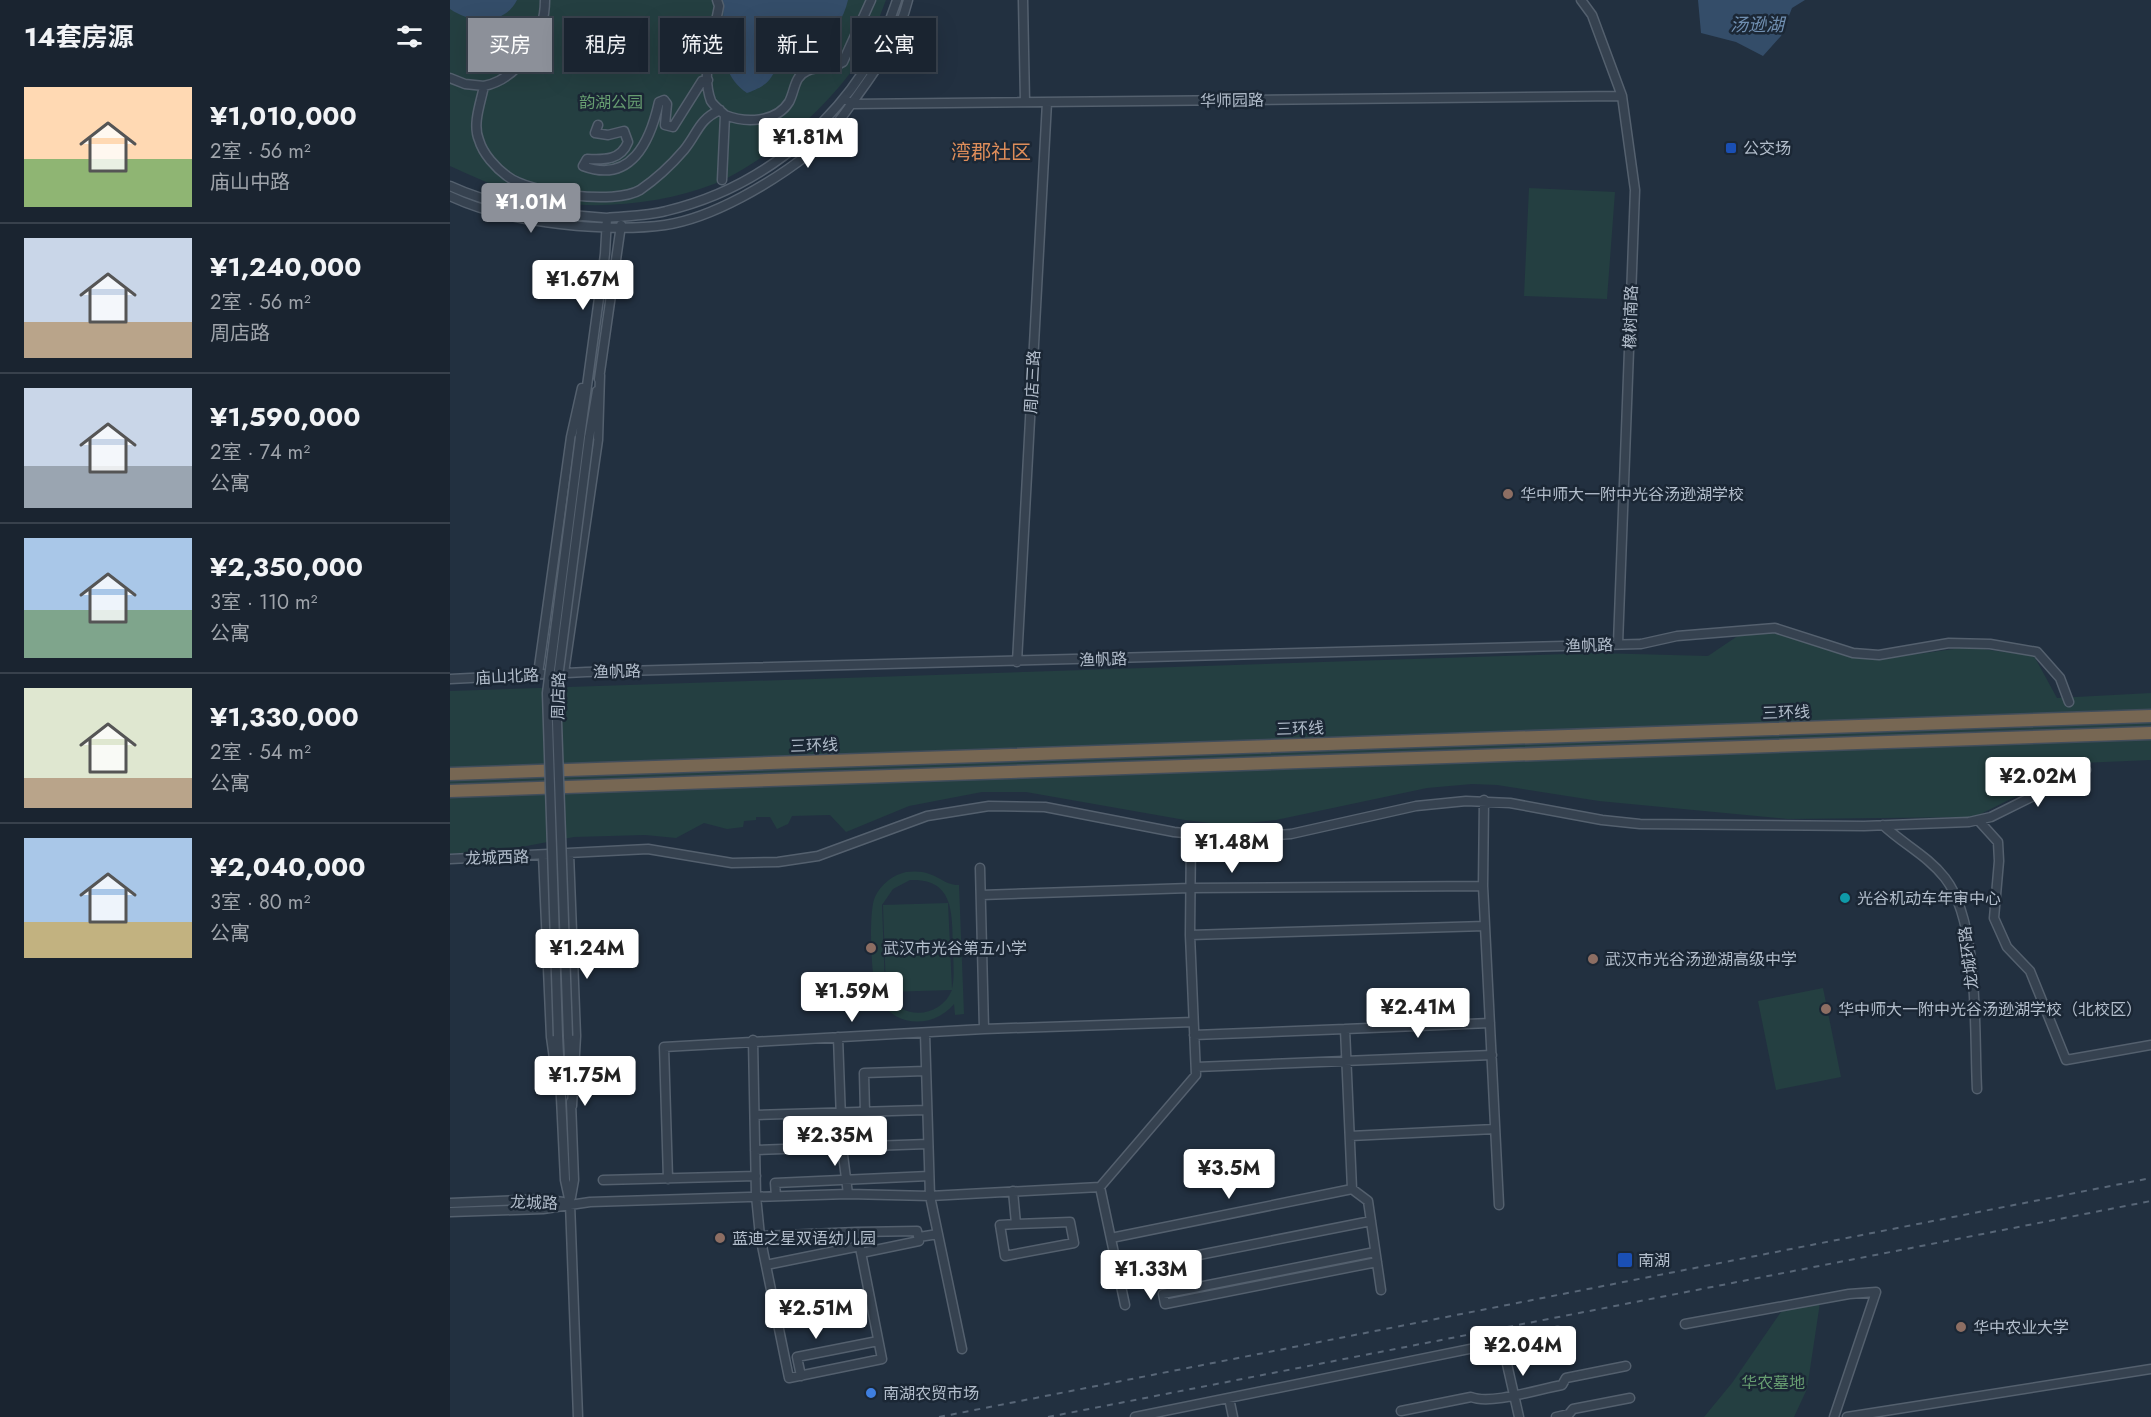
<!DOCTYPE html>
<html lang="zh">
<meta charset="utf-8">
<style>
body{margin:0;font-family:Jost,"Noto Sans SC",sans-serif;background:#232c38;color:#f1f3f6;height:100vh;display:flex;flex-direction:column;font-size:22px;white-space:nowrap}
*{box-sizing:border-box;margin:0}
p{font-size:20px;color:#9fa4ab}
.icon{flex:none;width:33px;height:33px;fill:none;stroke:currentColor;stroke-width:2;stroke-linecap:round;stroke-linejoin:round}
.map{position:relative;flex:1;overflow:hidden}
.details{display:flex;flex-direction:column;background:#1a2430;width:450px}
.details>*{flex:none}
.top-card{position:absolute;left:18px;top:18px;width:570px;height:54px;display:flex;gap:12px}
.price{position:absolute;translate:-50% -51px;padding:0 14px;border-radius:6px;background:#fff;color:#222;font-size:20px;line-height:39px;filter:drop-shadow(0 2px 3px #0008)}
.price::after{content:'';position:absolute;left:50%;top:36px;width:18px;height:14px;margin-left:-9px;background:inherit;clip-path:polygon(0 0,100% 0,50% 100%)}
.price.active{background:#8c9099;color:#fff}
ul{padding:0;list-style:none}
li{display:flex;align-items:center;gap:18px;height:150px;padding:0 24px}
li+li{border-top:2px solid #38414c}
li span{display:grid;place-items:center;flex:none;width:168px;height:120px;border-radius:0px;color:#555}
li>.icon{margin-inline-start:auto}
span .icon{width:72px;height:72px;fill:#fffc;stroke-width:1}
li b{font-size:26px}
h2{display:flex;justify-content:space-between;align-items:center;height:72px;padding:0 24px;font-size:26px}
.tag{padding:0 21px;border-radius:0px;background:#1a2430;box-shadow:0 6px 24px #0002,0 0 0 2px #38414c;font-size:21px;line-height:54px}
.tag.active{background:#8c9099;color:#fff}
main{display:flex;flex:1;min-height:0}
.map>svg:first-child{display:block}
.green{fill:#243f41;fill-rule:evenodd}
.water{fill:#344d69}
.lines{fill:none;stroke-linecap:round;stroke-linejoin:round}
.minor-casing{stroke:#54606e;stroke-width:11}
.highway-casing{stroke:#414d5b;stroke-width:15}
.minor{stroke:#364250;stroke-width:8}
.highway{stroke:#776753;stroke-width:12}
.rail{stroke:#586677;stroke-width:2;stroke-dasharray:6 6;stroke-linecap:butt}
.minor-bridge-casing{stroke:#54606e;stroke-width:11;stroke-linecap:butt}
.minor-bridge{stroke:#364250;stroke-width:8}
.transit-dot{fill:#1a4fb4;stroke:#1b2735;stroke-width:2}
.education-dot{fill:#8d6e63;stroke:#1b2735;stroke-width:2}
.culture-dot{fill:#0f9aa8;stroke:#1b2735;stroke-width:2}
.shop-dot{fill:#3f7fe0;stroke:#1b2735;stroke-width:2}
.labels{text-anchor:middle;stroke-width:5;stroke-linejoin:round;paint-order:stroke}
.street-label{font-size:16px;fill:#b2bdcb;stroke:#1b2735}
.park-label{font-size:16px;fill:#679e71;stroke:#1b2735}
.poi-label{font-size:16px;fill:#b2bdcb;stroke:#1b2735;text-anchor:start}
.water-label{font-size:18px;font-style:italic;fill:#708fb1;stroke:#1b2735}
.quarter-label{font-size:20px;fill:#de8d5a;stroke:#1b2735}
</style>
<main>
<section class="details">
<h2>14套房源<svg class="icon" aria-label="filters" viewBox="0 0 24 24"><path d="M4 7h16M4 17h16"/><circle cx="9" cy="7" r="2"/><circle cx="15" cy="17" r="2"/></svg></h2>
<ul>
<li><span style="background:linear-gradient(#ffd9b3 60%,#8fb573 0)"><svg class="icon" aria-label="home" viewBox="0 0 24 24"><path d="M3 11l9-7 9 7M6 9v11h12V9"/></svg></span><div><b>¥1,010,000</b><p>2室 · 56 m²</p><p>庙山中路</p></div></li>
<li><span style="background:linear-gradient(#c9d6e8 70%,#b9a48a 0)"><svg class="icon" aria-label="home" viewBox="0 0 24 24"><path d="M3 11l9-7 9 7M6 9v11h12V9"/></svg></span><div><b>¥1,240,000</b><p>2室 · 56 m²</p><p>周店路</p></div></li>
<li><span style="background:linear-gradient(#c9d6e8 65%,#9aa5b1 0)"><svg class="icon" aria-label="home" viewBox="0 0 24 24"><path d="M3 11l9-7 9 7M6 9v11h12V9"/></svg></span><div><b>¥1,590,000</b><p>2室 · 74 m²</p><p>公寓</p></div></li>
<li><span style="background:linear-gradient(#a9c7e8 60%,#7fa58c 0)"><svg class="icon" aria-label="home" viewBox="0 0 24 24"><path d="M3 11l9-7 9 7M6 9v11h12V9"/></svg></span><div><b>¥2,350,000</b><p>3室 · 110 m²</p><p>公寓</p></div></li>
<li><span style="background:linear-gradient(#dfe7d0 75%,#b9a48a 0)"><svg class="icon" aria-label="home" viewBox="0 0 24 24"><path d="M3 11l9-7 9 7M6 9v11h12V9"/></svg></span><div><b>¥1,330,000</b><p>2室 · 54 m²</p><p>公寓</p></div></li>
<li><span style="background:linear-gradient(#a9c7e8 70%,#c2b280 0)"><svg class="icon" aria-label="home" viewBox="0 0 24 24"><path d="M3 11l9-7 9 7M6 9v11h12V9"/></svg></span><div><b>¥2,040,000</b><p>3室 · 80 m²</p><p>公寓</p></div></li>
</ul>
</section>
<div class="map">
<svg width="1701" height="1417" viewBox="0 0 1701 1417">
<rect width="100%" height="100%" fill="#223040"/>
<path class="green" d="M0 0H436C428 20 421 44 408 62 377 108 315 163 264 184 213 204 143 211 89 200 58 193 29 179 0 166Z
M1079 188 1165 192 1157 299 1074 296Z
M1298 629 1350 636 1392 655 1432 659 1518 647 1584 656 1607 698 1701 693V760L1631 763 1525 817 1338 819 1149 801 1047 785 1022 784 977 788 826 820 777 825 735 820 576 792H532L459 806 396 832 380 815 342 816 338 824 327 829 320 817H306V820L294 821 293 827 277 829 254 823 226 838 195 835 124 837 45 852 0 854V691L1146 653 1258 656Z
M456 872C486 868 490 885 509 885L514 1014 505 1015 504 1004C483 1029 444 1028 428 997 421 983 418 911 425 897 431 884 443 875 456 872ZM460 880C505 878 502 915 503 947 503 961 505 976 502 989L498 903 433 905 436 991 435 989 432 905 443 889ZM502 990C490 1019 450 1021 436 992Z
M1373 988 1391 1077 1326 1090 1308 1001Z
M1371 1296 1357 1389 1344 1417H1254L1282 1383 1335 1306Z"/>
<path class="water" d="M0 0H67C54 26 22 24 0 9Z
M273 0H398C388 43 359 38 332 64 315 81 325 82 297 93 265 72 275 34 273 0Z
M1248 0H1355L1342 8 1331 36 1313 56 1286 42 1251 33Z"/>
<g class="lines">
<defs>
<path id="minor" d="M95 0C95 35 71 78 34 86 31 102 22 124 29 140 33 154 46 168 57 176 80 194 165 205 190 190 206 179 222 164 234 150 248 133 248 120 270 110
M267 0 269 6C264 35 250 72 261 101 264 106 271 111 275 115L272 180
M573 0 575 102
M1131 0 1142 15 1172 96 1185 190 1168 644
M0 78 15 84 34 86
M395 98 401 104 1172 96
M275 115C295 123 326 123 339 102 345 91 344 76 357 71 369 65 382 69 393 62L421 0
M148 125 145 133 158 135 174 131 178 142C171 160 155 160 137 159L133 166C181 184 200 142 209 102L214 100 217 104 215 125 223 127 252 81 258 80
M0 186C50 209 103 214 157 218
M0 196C34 212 73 220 110 224 145 228 179 230 215 225 263 218 323 182 361 152 378 138 394 114 407 96 429 66 449 36 458 0
M149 379 171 225
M130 437 155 254 157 218C176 216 197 216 216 211 322 186 414 104 447 0
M139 438 147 391
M567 662 597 102
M114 673 148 440 150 375
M88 674 121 437 132 388
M0 679 136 672 1191 644 1227 636 1325 628 1403 653 1429 655 1499 643 1540 644 1587 652 1610 678 1619 702
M1034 800 1033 886 1049 1205
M1529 821 1548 842 1549 861 1544 918 1557 947 1580 971 1616 1060 1701 1045
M1433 825C1453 844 1478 856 1495 878 1530 923 1524 1033 1527 1089
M119 853 126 1036 122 1106
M93 855 101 1037 106 1073
M0 859 198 849 282 863 328 862 368 856 477 816 539 806 595 807 724 832 785 838 841 834 966 806 1016 801 1060 803 1152 820 1190 824 1414 826 1519 822 1541 817 1636 770
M530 868 534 1029
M531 895 740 888 1033 886
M740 935 1035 926
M895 1029 1040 1023
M475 1033 480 1196 512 1349
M744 1035 895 1029 902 1189 918 1201 931 1290
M108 1036 115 1180 120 1203 128 1417
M118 1036 120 1078
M388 1037 392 1147 398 1194
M303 1040 306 1196 310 1236 339 1378 432 1359 407 1232 310 1236
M746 1067 1042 1055
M415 1113 414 1073 475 1071
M305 1115 476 1110
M900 1136 1045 1129
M305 1150 478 1144
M218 1179 214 1047 534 1029 743 1022
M153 1180 306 1176
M650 1187 675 1305
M563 1191 566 1224 620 1222 624 1243 555 1256 550 1225 566 1224
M326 1196 325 1183 479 1176
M121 1197 124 1180 121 1102
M0 1203 92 1199 113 1202
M0 1212 93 1209 140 1202 398 1194 480 1196 650 1187 746 1075 740 935 741 834
M407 1232 467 1231 469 1241 411 1253
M469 1237 488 1234
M661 1238 902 1189
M925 1252 713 1294 715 1304 927 1262
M316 1265 410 1246
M668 1271 921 1221
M1235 1324 1399 1294 1426 1292 1384 1417
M1052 1342 1069 1417
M351 1376 347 1357 428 1341
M779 1398 783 1417
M951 1411 1021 1397C1041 1405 1089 1389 1112 1385L1116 1378 1176 1366
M685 1417 1108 1331
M1106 1417 1119 1414 1123 1409 1180 1398
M1397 1417 1701 1369"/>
<path id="highway" d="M0 774 1701 716
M0 791 1701 733"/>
</defs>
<use href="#minor" class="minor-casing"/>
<use href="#highway" class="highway-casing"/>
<use href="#minor" class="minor"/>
<use href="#highway" class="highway"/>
<path class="rail" d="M489 1417 1701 1178
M598 1417 1701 1201"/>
<defs>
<path id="minor-bridge" d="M108 1036 97 693 130 437
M118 1036 106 693 139 438"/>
</defs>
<use href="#minor-bridge" class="minor-bridge-casing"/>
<use href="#minor-bridge" class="minor-bridge"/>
</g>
<g class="transit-dot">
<rect x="1275" y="142" width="12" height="12" rx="3"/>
<rect x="1167" y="1252" width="16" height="16" rx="3"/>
</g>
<g class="education-dot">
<circle cx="1058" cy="494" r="6"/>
<circle cx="421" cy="948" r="6"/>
<circle cx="1143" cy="959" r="6"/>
<circle cx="1376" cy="1009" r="6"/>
<circle cx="270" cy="1238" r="6"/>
<circle cx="1511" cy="1327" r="6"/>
</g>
<circle class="culture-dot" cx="1395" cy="898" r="6"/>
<circle class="shop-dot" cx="421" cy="1393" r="6"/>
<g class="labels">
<g class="street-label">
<text transform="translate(782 100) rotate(-1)" y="6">华师园路</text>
<text transform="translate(1180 317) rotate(-88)" y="6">橡树南路</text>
<text transform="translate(582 382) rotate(-87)" y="6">周店三路</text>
<text transform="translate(1139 645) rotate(-2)" y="6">渔帆路</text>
<text transform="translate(653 659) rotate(-2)" y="6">渔帆路</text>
<text transform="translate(167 671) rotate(-1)" y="6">渔帆路</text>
<text transform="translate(57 676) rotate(-3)" y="6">庙山北路</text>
<text transform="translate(108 696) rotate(-89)" y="6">周店路</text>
<text transform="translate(1336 712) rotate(-2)" y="6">三环线</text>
<text transform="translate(850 728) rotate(-2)" y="6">三环线</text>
<text transform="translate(364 745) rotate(-2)" y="6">三环线</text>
<text transform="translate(47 857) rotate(-2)" y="6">龙城西路</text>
<text transform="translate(1518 958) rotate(-97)" y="6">龙城环路</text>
<text transform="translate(84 1202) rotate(2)" y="6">龙城路</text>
</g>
<g class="park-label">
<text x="161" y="108">韵湖公园</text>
<text x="1323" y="1388">华农墓地</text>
</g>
<g class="poi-label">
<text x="1293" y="154">公交场</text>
<text x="1070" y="500">华中师大一附中光谷汤逊湖学校</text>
<text x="1407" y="904">光谷机动车年审中心</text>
<text x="433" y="954">武汉市光谷第五小学</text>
<text x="1155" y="965">武汉市光谷汤逊湖高级中学</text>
<text x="1388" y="1015">华中师大一附中光谷汤逊湖学校（北校区）</text>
<text x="282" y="1244">蓝迪之星双语幼儿园</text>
<text x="1188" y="1266">南湖</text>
<text x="1523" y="1333">华中农业大学</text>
<text x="433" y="1399">南湖农贸市场</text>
</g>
<g class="water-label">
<text x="1307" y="31">汤逊湖</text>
</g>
<g class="quarter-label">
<text x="541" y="159">湾郡社区</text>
</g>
</g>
</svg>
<b class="price" style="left:358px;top:169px">¥1.81M</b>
<b class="price active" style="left:81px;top:234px">¥1.01M</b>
<b class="price" style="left:133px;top:311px">¥1.67M</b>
<b class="price" style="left:1588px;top:808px">¥2.02M</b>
<b class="price" style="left:782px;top:874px">¥1.48M</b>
<b class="price" style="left:137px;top:980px">¥1.24M</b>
<b class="price" style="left:402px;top:1023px">¥1.59M</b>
<b class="price" style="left:968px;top:1039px">¥2.41M</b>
<b class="price" style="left:135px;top:1107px">¥1.75M</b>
<b class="price" style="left:385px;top:1167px">¥2.35M</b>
<b class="price" style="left:779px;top:1200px">¥3.5M</b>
<b class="price" style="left:701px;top:1301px">¥1.33M</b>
<b class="price" style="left:366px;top:1340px">¥2.51M</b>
<b class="price" style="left:1073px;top:1377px">¥2.04M</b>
<div class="top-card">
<a class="tag active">买房</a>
<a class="tag">租房</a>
<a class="tag">筛选</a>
<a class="tag">新上</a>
<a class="tag">公寓</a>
</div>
</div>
</main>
